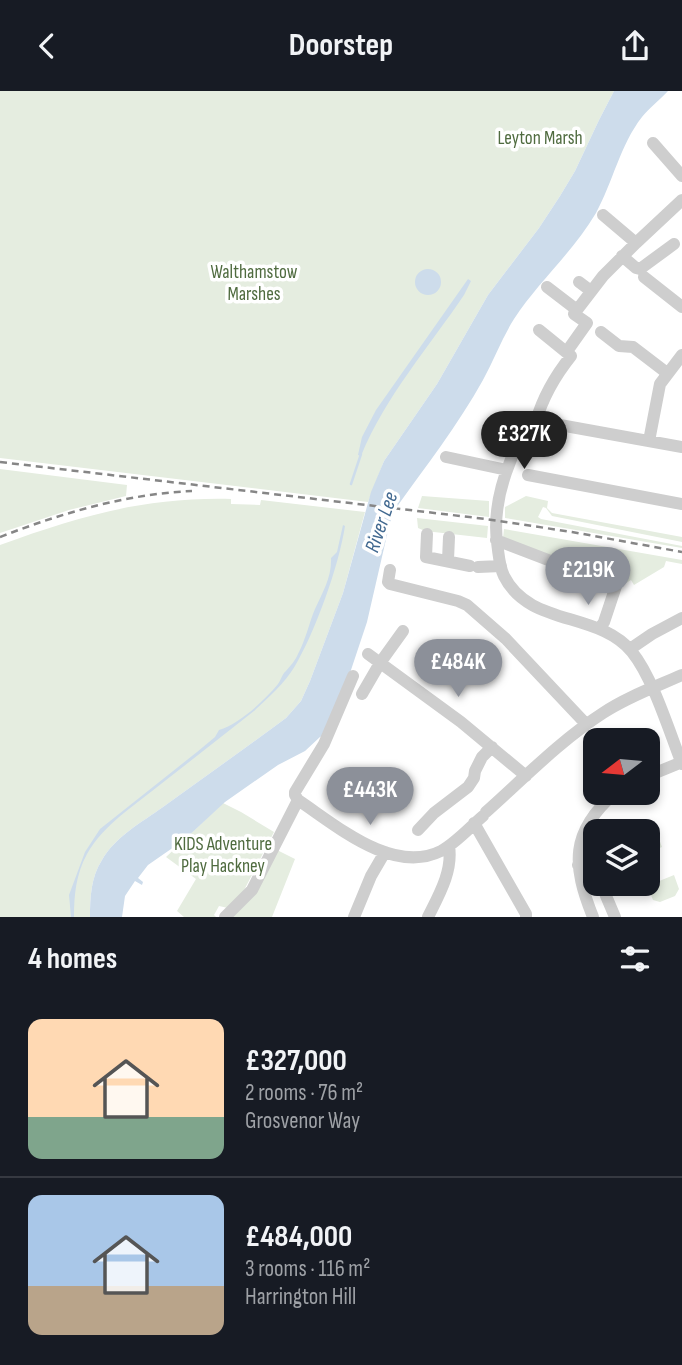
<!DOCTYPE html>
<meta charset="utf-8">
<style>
body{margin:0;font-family:"Sofia Sans Condensed",sans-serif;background:#20242c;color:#f1f3f6;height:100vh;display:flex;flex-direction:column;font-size:26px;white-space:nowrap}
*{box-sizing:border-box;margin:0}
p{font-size:23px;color:#9ea1a6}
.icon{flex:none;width:38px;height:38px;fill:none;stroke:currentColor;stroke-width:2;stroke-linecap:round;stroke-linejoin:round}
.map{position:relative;height:826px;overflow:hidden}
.drawer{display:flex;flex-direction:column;background:#171b24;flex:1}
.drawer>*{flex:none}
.needle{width:46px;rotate:254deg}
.fabs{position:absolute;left:583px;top:637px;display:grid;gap:14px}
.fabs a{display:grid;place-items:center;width:77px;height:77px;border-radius:14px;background:#171b24;box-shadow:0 4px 10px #0003;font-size:35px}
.price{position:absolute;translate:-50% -60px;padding:0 16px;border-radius:24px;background:#8c9099;color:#fff;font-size:23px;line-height:46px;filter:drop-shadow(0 2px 4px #0008)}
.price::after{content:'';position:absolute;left:50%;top:42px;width:21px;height:16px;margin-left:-10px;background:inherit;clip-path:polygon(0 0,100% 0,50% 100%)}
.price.current{background:#222;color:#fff}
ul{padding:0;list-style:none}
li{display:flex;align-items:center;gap:21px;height:175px;padding:0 28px}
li+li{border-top:2px solid #363941}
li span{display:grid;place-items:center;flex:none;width:196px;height:140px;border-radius:14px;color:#555}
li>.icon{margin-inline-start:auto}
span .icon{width:84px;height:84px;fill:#fffc;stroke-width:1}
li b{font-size:30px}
h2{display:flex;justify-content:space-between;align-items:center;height:84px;padding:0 28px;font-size:30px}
header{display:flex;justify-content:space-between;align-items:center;height:91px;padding:0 28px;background:#171b24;font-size:32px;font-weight:700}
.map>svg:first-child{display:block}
.green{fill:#e5ede0}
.water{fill:#cddceb}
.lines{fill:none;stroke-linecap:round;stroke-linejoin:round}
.stream{stroke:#cddceb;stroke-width:2.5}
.minor{stroke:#cecece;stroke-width:12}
.rail{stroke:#868686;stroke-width:2.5;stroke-dasharray:7 5;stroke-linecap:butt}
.labels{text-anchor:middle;stroke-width:7;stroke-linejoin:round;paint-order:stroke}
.park-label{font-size:19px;fill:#4f6b3f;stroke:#fff}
.water-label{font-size:21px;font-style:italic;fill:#426990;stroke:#fff}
</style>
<header><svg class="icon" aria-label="back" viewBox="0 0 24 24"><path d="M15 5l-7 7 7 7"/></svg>Doorstep<svg class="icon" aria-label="share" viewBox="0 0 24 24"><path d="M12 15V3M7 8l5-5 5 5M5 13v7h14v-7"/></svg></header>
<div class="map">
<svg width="682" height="826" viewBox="0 0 682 826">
<rect width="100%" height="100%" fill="#fff"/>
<path class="green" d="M0 0H614L599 29 575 80 560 105 539 137 488 204 437 293 384 370 368 411 0 367Z
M0 378 127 394 126 405 69 419 0 442Z
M422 405 489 410V426L418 417Z
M526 405 548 410 547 417 552 422 682 446V451L552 425 546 417 543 416 538 426 541 428 682 455V457L505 427V416Z
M231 408V413L260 414 261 409 365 421 343 502 310 590 301 610 286 627C246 657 204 686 163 716 142 731 115 746 102 769 91 786 90 806 90 826H0V454C80 425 145 406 231 408Z
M417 427 488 435 487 447 425 440 418 437Z
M504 438 682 469V473L666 470 664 476 634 494 631 489 626 492 503 447Z
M223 712 241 721 274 741 241 805 228 817 219 815 214 824 216 826H184L177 820 196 788 166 766Z
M656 740 662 756 648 762V743Z
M275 758 295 768 272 826H229Z
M674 784 679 798 675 805 660 811 653 809 647 795Z"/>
<path class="water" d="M614 0H668C660 9 649 17 642 26 620 54 613 91 596 122 573 161 539 190 514 228 502 247 494 269 483 289 458 334 426 375 396 417L390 431 367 531 343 603 325 644 320 646 305 660 278 674 225 711 184 749 148 774 138 787 143 791 142 794 135 790 125 805 122 826H90C90 806 91 786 102 769 115 746 142 731 163 716 204 686 246 657 286 627L301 610 310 590 343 502 371 401 384 370 437 293 488 204 539 137 560 105 575 80 599 29Z
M415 191a13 13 0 1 1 26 0a13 13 0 1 1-26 0Z
M468 188 471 190 464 204C429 256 385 306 361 365L358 364 362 346 376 319Z
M343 434 345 435C339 475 315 541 295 575 284 593 269 606 254 620 223 644 192 669 161 693 134 715 104 733 87 763 76 783 74 804 74 826H71L69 804 85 761 100 738 197 661 215 646 219 639C239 633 264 610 278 593 281 589 282 583 286 580 291 574 295 570 298 563 306 548 309 532 315 518 323 501 332 485 331 467L337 461Z"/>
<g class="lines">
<path class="stream" d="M351 393 361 363"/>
<path class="minor" d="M653 52 682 85
M603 124 636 152
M622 165 636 177 640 178 674 153
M644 186 682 216
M579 191 591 200
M547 196 577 219
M601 241 619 255 633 256 667 282
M570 256 587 232 574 223 577 219 603 185 636 152 682 109
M536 330C543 306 555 285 571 265L539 239
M649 350 660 293 682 264
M682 356 538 330C534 330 531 330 528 332 520 338 514 361 510 371 499 398 493 430 498 459 499 467 500 477 504 485 529 536 599 520 632 561 653 587 669 640 682 673
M446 366 507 379
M528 384 682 413
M427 443 426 466 470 475
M496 449 616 495 604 531 600 537
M448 469 449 446
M478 476 501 475
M390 479 388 491 390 493 458 510 467 514 506 548 586 633
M630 558 652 543 682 527
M368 563 461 631 526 685
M362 603 380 572 403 540
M648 685 682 671
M298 709C337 735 393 784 441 760 456 752 470 736 483 725
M298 709 295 704V701L324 653 353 585
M486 721C524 687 561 649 603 622 627 606 655 596 682 584
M474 732 526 823V826
M418 739 434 722 468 696 474 687 475 680 482 666 492 656
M578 774 594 776 595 778
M601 793 615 826
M225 826 252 799 298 709
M354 826 371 785 385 761
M428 826C439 804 453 780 449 755
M593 826C572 774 570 741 615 702"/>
<path class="rail" d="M0 371 486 428 572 441 682 461
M0 446C62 422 126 403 192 400"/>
</g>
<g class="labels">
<g class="park-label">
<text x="540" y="53">Leyton Marsh</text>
<text x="254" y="187">Walthamstow<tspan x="254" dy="22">Marshes</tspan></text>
<text x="223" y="759">KIDS Adventure<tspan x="223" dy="22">Play Hackney</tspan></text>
</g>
<g class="water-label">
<text transform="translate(381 431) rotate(-71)" y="7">River Lee</text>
</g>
</g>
</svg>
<div class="fabs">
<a><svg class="needle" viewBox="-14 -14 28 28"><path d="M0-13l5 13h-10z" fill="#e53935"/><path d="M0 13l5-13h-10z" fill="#9ea1a6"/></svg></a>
<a><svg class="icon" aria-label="layers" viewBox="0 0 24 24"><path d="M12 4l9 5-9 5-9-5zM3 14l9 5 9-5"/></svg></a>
</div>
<b class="price current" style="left:524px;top:380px">£327K</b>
<b class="price" style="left:588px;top:516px">£219K</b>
<b class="price" style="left:458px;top:608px">£484K</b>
<b class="price" style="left:370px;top:736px">£443K</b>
</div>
<section class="drawer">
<h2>4 homes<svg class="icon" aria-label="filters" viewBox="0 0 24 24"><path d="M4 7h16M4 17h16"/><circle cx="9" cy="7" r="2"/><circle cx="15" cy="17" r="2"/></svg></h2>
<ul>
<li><span style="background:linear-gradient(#ffd9b3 70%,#7fa58c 0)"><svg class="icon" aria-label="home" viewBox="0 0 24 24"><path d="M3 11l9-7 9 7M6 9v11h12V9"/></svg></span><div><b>£327,000</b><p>2 rooms · 76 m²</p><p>Grosvenor Way</p></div></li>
<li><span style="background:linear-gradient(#a9c7e8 65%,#b9a48a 0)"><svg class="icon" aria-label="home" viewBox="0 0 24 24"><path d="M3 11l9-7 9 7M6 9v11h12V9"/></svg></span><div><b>£484,000</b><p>3 rooms · 116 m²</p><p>Harrington Hill</p></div></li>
</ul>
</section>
